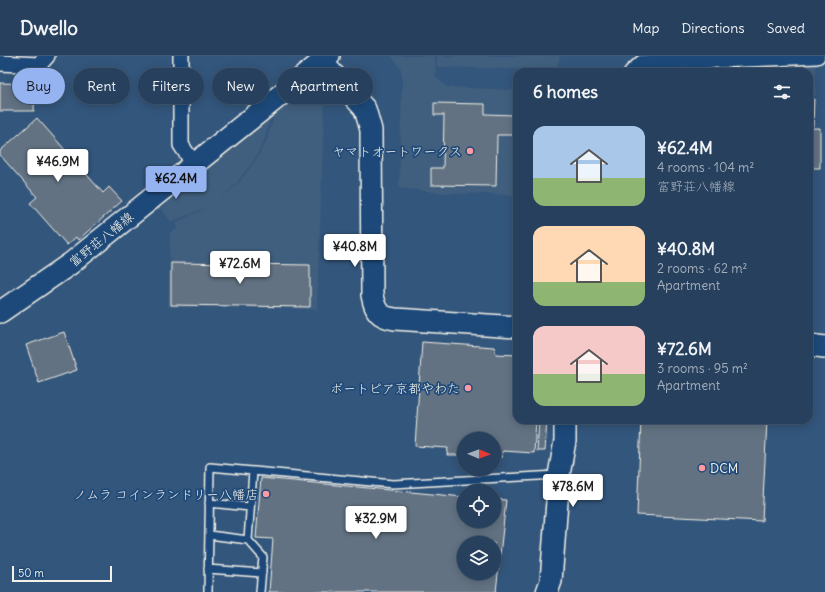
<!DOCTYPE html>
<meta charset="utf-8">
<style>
body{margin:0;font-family:Delius,"Klee One",sans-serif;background:#324b66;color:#f1f3f6;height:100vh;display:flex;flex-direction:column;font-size:15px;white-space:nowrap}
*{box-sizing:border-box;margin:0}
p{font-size:13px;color:#a4afbc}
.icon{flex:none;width:22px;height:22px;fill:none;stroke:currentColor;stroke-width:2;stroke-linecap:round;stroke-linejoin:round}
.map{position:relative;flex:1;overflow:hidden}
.panel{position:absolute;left:513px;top:12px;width:300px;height:356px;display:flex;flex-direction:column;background:#26405d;border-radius:12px;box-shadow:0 2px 10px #0003,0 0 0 1px #425972}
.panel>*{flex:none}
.top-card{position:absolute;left:12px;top:12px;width:380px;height:36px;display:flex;gap:8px}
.needle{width:26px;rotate:91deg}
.tools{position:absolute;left:457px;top:376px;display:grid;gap:8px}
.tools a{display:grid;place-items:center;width:44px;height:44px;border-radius:50%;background:#26405d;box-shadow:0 2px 10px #0003,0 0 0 1px #425972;font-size:20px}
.scale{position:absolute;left:12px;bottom:10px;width:100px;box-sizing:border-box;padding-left:4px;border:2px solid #f4f1e8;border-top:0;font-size:11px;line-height:14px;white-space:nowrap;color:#f4f1e8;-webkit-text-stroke:3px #1f4a7a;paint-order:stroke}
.price{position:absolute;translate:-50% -34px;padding:0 9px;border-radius:4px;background:#fff;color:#222;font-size:13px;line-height:26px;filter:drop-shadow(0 1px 2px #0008)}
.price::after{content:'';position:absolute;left:50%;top:24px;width:12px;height:9px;margin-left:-6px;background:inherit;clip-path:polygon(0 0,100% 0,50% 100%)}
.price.on{background:#95b2f1;color:#111}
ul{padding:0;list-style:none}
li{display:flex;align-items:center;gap:12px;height:100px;padding:0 20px}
li span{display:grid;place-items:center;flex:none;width:112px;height:80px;border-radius:12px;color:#555}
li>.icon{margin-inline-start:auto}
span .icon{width:48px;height:48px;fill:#fffc;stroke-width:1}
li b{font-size:17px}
h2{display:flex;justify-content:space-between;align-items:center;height:48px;padding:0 20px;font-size:17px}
.tag{padding:0 14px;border-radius:18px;background:#26405d;box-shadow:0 2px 10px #0003,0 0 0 1px #425972;font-size:14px;line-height:36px}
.tag.on{background:#95b2f1;color:#111}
header{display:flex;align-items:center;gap:24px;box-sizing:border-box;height:56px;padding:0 20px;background:#26405d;border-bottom:1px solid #425972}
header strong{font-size:19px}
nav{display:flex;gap:22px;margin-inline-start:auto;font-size:14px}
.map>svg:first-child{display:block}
.built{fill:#415e7e}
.building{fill:#627282;stroke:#f4f1e8;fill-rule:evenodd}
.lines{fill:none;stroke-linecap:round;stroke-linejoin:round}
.lane-casing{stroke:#f4f1e8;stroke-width:10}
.street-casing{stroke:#f4f1e8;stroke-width:18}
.secondary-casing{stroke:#f4f1e8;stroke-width:24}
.lane{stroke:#1f4a7a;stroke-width:7}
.street{stroke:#1f4a7a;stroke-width:15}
.secondary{stroke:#1f4a7a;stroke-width:21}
.poi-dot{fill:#ff9aa2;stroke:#1f4a7a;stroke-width:1.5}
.labels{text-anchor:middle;stroke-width:3.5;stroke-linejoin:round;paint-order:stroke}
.poi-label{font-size:13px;fill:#f4f1e8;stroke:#1f4a7a;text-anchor:end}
.street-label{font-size:13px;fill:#f4f1e8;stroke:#1f4a7a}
</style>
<header>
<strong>Dwello</strong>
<nav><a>Map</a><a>Directions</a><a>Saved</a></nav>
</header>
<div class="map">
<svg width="825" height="536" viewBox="0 0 825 536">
<rect width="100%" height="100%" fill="#33567c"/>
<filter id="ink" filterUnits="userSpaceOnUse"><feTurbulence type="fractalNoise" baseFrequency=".025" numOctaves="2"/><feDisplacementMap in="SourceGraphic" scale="8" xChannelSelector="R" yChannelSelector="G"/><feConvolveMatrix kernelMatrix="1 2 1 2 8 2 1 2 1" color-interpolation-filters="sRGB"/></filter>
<g filter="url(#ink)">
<path class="built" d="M391 0H435L436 21 447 31 517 34V139L443 137 399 132 402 24 401 13Z
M437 0H560L557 14 437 11Z
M816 9V40H809V16H702V11Z
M301 33 325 34 317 253 168 251 170 176 177 173 175 167 210 150 171 166 161 152 271 60 264 85 254 104 236 128 221 142 237 129 255 105 266 86 275 57Z"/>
<path class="building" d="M705 14H770V16H705Z
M0 27 35 28 34 55H0Z
M809 43H814L813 70H809Z
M434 47 485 48V58L514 59V79H497L496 130 431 129V112H443L444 59H434Z
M37 62 103 137 109 131 122 145 78 184 76 181 67 189 30 147 37 141 0 99V95Z
M809 72H820V112H809Z
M171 207 310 209V251L171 249Z
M64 276 77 314 39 327 26 289Z
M422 286 494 291 496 298 517 299V364H536L534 397 503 395 502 401 494 400V383H464V404H460V399H447L448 392 415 390Z
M539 364H547L545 395H537Z
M641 364H767L762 465 637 459Z
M261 422 464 441V465H494V443L506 444 496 536H269L273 483 256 482ZM464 487H494V517H464Z"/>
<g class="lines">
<defs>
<path id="lane" d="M253 415 248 484 263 501 260 536
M209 447 250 451
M209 479 248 484
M208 513 262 517
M208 536 210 411 393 428 557 419"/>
<path id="street" d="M181 0V89L194 108
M0 7 39 9 47 0
M632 16 642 7 817 0"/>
<path id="secondary" d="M322 6 365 53 371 74 372 239C375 255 379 261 395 263L517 271
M0 256 70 208 329 0
M809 289 825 291
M547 536 551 525 559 419 565 385V364"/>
</defs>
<use href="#lane" class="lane-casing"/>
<use href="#street" class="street-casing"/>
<use href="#secondary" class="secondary-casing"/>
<use href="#lane" class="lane"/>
<use href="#street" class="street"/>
<use href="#secondary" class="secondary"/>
</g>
</g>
<g class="poi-dot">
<circle cx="470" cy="95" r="4"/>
<circle cx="468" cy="332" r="4"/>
<circle cx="702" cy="412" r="4"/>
<circle cx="266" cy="438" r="4"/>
</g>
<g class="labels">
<g class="poi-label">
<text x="462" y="100">ヤマトオートワークス</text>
<text x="460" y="337">ボートピア京都やわた</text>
<text x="710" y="417" text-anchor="start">DCM</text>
<text x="258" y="443">ノムラ コインランドリー八幡店</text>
</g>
<g class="street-label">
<text transform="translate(101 183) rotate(-39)" y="5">富野荘八幡線</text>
</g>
</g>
</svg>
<div class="tools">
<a><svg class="needle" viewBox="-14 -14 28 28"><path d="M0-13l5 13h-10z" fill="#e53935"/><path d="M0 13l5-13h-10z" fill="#a4afbc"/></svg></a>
<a><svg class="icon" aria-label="locate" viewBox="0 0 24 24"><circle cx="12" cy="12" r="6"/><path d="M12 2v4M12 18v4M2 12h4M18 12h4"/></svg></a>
<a><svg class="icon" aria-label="layers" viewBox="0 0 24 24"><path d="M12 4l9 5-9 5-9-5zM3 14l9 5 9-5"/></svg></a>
</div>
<div class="scale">50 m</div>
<b class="price" style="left:58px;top:127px">¥46.9M</b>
<b class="price on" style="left:176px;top:144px">¥62.4M</b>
<b class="price" style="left:355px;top:212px">¥40.8M</b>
<b class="price" style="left:240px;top:229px">¥72.6M</b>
<b class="price" style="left:573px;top:452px">¥78.6M</b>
<b class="price" style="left:376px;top:484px">¥32.9M</b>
<div class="top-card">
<a class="tag on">Buy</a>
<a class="tag">Rent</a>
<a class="tag">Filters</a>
<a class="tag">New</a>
<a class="tag">Apartment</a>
</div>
<section class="panel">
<h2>6 homes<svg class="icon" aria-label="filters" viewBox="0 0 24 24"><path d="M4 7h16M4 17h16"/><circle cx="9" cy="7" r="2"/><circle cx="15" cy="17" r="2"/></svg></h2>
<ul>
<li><span style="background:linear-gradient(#a9c7e8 65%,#8fb573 0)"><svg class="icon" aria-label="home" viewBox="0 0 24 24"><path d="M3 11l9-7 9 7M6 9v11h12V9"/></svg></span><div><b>¥62.4M</b><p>4 rooms · 104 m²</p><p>富野荘八幡線</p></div></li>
<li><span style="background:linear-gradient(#ffd9b3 70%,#8fb573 0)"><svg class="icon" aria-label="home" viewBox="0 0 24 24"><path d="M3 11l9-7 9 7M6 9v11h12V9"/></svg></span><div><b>¥40.8M</b><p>2 rooms · 62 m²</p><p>Apartment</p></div></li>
<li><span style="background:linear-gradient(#f6c9c9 60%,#8fb573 0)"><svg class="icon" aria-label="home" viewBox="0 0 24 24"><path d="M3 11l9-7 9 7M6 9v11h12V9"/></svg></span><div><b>¥72.6M</b><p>3 rooms · 95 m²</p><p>Apartment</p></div></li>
</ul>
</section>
</div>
